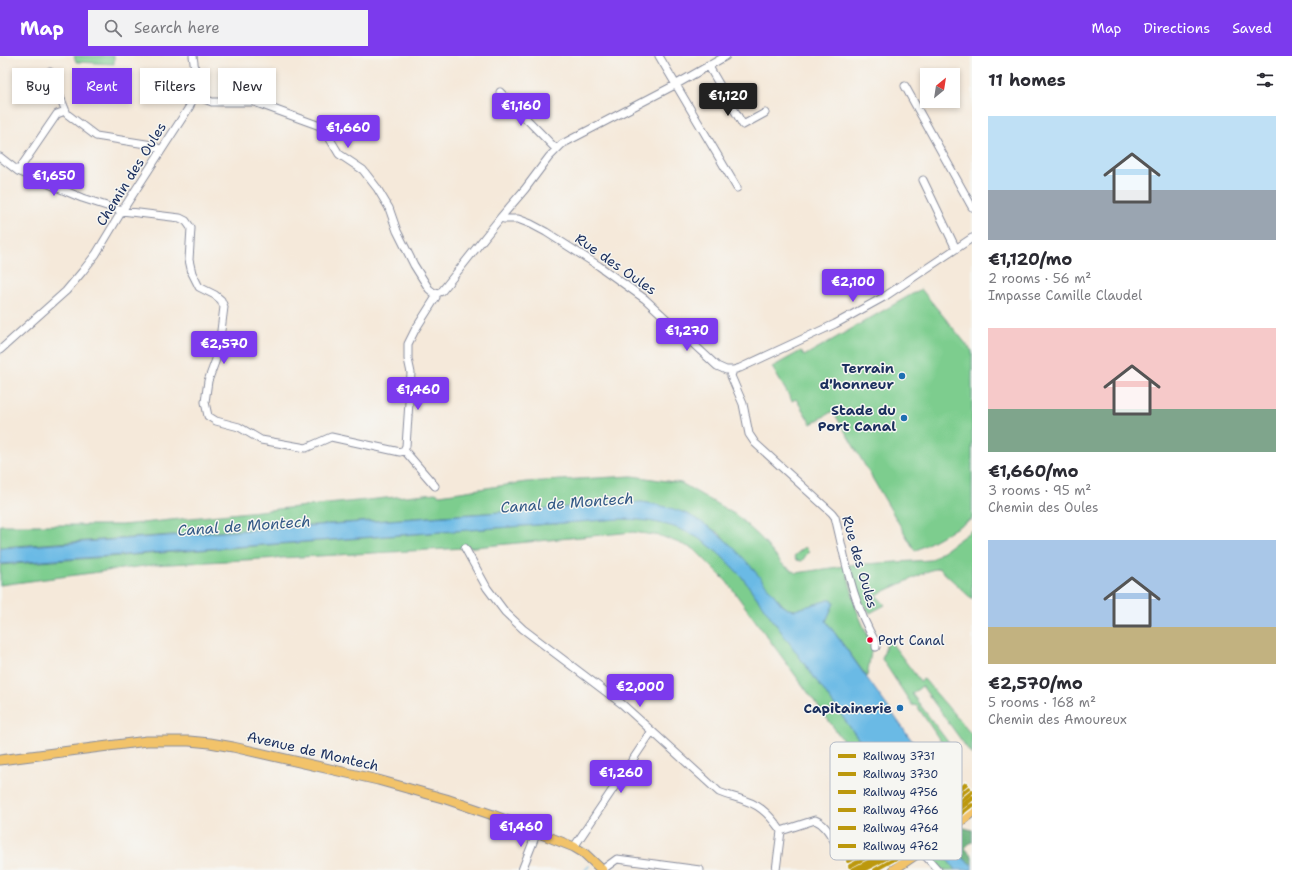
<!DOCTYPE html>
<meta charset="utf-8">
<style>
body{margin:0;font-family:"Shantell Sans",sans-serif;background:#f2f2f3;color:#2b2b33;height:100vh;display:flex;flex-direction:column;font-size:15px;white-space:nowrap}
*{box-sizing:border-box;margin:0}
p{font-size:13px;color:#7c7c81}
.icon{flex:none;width:22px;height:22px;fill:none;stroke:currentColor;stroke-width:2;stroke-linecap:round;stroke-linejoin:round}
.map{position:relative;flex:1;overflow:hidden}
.side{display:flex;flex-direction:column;background:#fff;width:320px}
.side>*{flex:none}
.top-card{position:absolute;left:12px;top:12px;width:380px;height:36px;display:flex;gap:8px}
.needle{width:26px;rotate:30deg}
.buttons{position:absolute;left:920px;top:12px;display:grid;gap:8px}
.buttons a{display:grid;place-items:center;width:40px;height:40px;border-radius:0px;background:#fff;box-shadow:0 2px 6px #0003;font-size:20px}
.price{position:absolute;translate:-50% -34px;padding:0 9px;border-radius:4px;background:#7c3aed;color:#fff;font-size:13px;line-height:26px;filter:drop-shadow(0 1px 2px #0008)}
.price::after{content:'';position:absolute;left:50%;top:24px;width:12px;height:9px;margin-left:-6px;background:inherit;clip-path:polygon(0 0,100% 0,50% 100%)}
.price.on{background:#222;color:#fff}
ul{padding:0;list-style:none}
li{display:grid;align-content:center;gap:8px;height:212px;padding:0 16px}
li span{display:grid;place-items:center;height:124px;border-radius:0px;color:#555}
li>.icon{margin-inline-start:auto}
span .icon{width:72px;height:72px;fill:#fffc;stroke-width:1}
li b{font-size:17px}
h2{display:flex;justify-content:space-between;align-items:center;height:48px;padding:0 16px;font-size:17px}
.chip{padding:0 14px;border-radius:0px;background:#fff;box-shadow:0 2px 6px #0003;font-size:14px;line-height:36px}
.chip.on{background:#7c3aed;color:#fff}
header{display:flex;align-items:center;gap:24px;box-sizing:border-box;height:56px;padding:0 20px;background:#7c3aed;color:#fff}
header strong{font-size:19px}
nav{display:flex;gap:22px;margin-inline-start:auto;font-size:14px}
.search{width:280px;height:36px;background:#f2f2f3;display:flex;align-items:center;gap:10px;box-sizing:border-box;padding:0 14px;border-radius:0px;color:#7c7c81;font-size:15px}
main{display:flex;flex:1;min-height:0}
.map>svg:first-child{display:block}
.green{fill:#7dcd8e;stroke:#4c7e76}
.forest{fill:#66b079;stroke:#40706c}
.water{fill:#6bbae5;stroke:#4374a2}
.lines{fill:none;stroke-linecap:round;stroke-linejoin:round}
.stream{stroke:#6bbae5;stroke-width:1.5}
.minor-casing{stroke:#888c9c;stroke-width:9}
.major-casing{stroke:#888c9c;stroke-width:11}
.minor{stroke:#fff;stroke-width:7}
.major{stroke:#f2c36a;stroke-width:9}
.rail-1-casing{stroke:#f6f6f2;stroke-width:7}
.rail-2-casing{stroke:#f6f6f2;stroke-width:7}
.rail-3-casing{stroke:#f6f6f2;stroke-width:7}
.rail-4-casing{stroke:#f6f6f2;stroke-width:7}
.rail-5-casing{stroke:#f6f6f2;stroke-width:7}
.rail-6-casing{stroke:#f6f6f2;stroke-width:7}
.rail-1{stroke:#bc980e;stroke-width:4}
.rail-2{stroke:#bc980e;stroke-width:4}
.rail-3{stroke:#bc980e;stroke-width:4}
.rail-4{stroke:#bc980e;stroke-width:4}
.rail-5{stroke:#bc980e;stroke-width:4}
.rail-6{stroke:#bc980e;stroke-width:4}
.poi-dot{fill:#1f6fb2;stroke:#f6f6f2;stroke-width:1.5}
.bus-dot{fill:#e4002b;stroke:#f6f6f2;stroke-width:1.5}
.labels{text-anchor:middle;stroke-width:3;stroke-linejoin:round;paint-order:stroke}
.bus-label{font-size:13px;fill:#1b2f5e;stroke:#f6f6f2;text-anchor:start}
.street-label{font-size:14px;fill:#1b2f5e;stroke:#f6f6f2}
.poi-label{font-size:14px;font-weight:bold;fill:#1b2f5e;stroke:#f6f6f2;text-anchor:end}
.water-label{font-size:15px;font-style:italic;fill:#335986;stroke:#f6f6f2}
.key{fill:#f6f6f2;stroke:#b4bac6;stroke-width:1}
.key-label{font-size:11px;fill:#1b2f5e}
</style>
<header>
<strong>Map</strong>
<div class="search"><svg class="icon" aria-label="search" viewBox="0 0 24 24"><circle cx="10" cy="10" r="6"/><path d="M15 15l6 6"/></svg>Search here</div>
<nav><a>Map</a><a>Directions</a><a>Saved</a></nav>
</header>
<main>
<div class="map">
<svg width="972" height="814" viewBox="0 0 972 814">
<rect width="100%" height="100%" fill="#f6f6f2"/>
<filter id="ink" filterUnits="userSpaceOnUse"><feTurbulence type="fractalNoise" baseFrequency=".025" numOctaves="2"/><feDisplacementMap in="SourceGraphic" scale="8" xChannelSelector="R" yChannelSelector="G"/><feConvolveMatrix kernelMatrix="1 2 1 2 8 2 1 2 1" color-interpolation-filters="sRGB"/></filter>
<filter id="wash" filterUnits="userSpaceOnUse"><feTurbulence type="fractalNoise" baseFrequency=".012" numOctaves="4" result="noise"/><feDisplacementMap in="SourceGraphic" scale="16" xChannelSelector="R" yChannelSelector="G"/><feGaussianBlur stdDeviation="0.9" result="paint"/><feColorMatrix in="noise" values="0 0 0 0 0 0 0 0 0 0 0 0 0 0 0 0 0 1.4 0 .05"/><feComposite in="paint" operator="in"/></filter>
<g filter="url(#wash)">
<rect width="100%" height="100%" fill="#f5e9da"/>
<path class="green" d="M74 0H114V8L76 6Z
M921 233 972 295V463L915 495 833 355 811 368 796 343 792 345 772 311 801 295 804 300Z
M632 420 681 427 736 459 761 482 782 508 796 517 845 510 857 555 873 593 871 596 867 621 826 565 834 547 832 543 795 554 788 553 783 549 719 477 688 459 668 452 642 446 0 491V469H122L435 437 440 439 526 426Z
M618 463C656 463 690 471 718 497 727 505 734 513 742 521L893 731 904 742 897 749 856 702 727 526 694 493 661 480 633 476 465 492 152 509 0 529V509Z
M972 474V543L939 512 931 514 876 539 885 549 870 557 862 546 857 548 847 509 931 504Z
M805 491 809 495 802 505 796 504 794 500Z
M890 585 920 625 924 623 972 679V699L922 630 912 638 951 690 957 688 956 695 952 697 941 686 917 650 912 649 882 603 886 590Z
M938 788 948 800 946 802 955 814H940L926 798Z"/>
<path class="forest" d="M961 771 972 774V787L971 786 965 792 972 800V809L965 804 957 794 955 795 947 782Z"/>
<path class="water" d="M642 446C658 449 674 452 689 459 730 480 754 514 782 549L788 553 795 554 832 543 834 547 826 565 928 707C922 719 907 720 912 735L910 737 955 797 957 796 965 804 972 809V814H955L947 803 950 799 906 739 903 741 893 731 742 521C734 513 727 505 718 497 690 471 656 463 618 463L0 508V492Z"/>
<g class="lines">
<path class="stream" d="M585 814 589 810"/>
</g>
</g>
<g filter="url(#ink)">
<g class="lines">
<defs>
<path id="minor" d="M659 0 737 132
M708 9 743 69 765 57
M50 16 67 58 96 80 152 89 161 94
M905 30 972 151
M500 36 556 93
M195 39 212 46H254L320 70 327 78 339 98 363 114 377 132 389 152 397 175 414 209 429 233 435 238
M0 101 18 115 82 142 122 155 180 162 186 165 191 172 189 204 192 217 199 231 215 239 221 244 224 251 218 298 208 325 205 346 208 360 216 365 239 371 261 384 306 392 331 381 400 396 404 394
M18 115 57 58 65 55
M923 124 956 193
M501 161 525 133 549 101 562 88 675 29 726 0
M0 294 66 235 82 216 96 198 122 155 190 50C198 31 196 20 193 0
M733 314 740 312 835 268 884 241 972 182
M435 430 404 394 406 390 411 317 408 303V288L415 274 436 241 435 238 442 235 501 161 504 163H518L531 168 546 176 599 210 645 243 717 310 726 314H733L731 320 743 348 749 378 755 387 832 457 835 461C846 506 852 546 876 587V591
M465 492 487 532 505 556 523 573 622 648 719 736C728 740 737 741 746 745 762 750 772 762 781 775L776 814
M781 775 815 764C832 771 833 793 849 800L857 797 894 776 895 772
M574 791 652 675
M921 795 938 814
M522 814 537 776
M602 814 617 803 700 814"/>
<path id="major" d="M0 704 147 685H189L210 687 233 691 378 724 446 743 493 759 574 791 584 797 602 814
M893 814 936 785 972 756"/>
</defs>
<use href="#minor" class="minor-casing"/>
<use href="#major" class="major-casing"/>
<use href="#minor" class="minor"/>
<use href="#major" class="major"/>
<defs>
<path id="rail-1" d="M859 814C900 794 937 770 972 741"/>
<path id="rail-2" d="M852 814C896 793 935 767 972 736"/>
<path id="rail-3" d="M863 814C903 795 939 771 972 743"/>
<path id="rail-4" d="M850 810C893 788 932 763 969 732"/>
<path id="rail-5" d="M875 814C909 796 942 774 972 749"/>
<path id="rail-6" d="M848 805C891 784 929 759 966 728"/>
</defs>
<use href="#rail-1" class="rail-1-casing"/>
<use href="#rail-2" class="rail-2-casing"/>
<use href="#rail-3" class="rail-3-casing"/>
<use href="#rail-4" class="rail-4-casing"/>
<use href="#rail-5" class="rail-5-casing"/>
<use href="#rail-6" class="rail-6-casing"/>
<use href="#rail-1" class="rail-1"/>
<use href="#rail-2" class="rail-2"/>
<use href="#rail-3" class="rail-3"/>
<use href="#rail-4" class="rail-4"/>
<use href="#rail-5" class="rail-5"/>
<use href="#rail-6" class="rail-6"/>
</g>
</g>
<g class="poi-dot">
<circle cx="902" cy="320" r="4"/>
<circle cx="904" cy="362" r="4"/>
<circle cx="900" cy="652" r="4"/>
</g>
<circle class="bus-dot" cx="870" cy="584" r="3.5"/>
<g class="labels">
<g class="bus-label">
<text x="878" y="589">Port Canal</text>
</g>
<g class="street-label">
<text transform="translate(131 118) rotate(-58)" y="5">Chemin des Oules</text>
<text transform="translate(616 208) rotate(35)" y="5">Rue des Oules</text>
<text transform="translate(860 506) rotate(74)" y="5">Rue des Oules</text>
<text transform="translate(313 695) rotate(13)" y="5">Avenue de Montech</text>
</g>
<g class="poi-label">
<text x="894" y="317">Terrain<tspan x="894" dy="16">d'honneur</tspan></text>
<text x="896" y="359">Stade du<tspan x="896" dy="16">Port Canal</tspan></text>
<text x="892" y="657">Capitainerie</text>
</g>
<g class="water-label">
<text transform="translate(567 447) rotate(-4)" y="5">Canal de Montech</text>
<text transform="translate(244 470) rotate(-4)" y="5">Canal de Montech</text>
</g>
</g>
<rect x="830" y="686" width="132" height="118" rx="6" class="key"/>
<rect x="838" y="698" width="18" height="4" fill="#bc980e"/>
<rect x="838" y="716" width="18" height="4" fill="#bc980e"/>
<rect x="838" y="734" width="18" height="4" fill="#bc980e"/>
<rect x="838" y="752" width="18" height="4" fill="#bc980e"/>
<rect x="838" y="770" width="18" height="4" fill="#bc980e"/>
<rect x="838" y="788" width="18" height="4" fill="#bc980e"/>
<g class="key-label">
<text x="863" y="704">Railway 3731</text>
<text x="863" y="722">Railway 3730</text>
<text x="863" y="740">Railway 4756</text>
<text x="863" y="758">Railway 4766</text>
<text x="863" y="776">Railway 4764</text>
<text x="863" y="794">Railway 4762</text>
</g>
</svg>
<div class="buttons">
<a><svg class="needle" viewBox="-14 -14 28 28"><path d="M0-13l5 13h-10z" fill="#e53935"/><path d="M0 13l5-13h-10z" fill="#7c7c81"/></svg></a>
</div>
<b class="price on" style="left:728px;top:61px">€1,120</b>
<b class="price" style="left:521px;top:71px">€1,160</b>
<b class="price" style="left:348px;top:93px">€1,660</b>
<b class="price" style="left:54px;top:141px">€1,650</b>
<b class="price" style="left:853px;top:247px">€2,100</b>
<b class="price" style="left:687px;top:296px">€1,270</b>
<b class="price" style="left:224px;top:309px">€2,570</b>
<b class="price" style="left:418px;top:355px">€1,460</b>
<b class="price" style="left:640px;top:652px">€2,000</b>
<b class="price" style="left:621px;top:738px">€1,260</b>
<b class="price" style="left:521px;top:792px">€1,460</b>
<div class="top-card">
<a class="chip">Buy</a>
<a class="chip on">Rent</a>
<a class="chip">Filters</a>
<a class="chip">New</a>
</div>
</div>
<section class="side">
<h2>11 homes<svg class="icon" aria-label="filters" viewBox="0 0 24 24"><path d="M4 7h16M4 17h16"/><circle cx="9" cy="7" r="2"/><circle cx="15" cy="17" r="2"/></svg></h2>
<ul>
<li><span style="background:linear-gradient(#bfe0f5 60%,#9aa5b1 0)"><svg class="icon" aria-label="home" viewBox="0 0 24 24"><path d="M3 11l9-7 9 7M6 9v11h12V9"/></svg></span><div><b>€1,120/mo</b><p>2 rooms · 56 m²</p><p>Impasse Camille Claudel</p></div></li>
<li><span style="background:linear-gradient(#f6c9c9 65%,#7fa58c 0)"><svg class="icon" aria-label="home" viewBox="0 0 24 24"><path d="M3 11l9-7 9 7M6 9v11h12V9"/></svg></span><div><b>€1,660/mo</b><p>3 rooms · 95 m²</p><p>Chemin des Oules</p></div></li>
<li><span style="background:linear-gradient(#a9c7e8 70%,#c2b280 0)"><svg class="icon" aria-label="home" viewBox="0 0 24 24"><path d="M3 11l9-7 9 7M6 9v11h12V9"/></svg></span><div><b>€2,570/mo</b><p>5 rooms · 168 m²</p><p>Chemin des Amoureux</p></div></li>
</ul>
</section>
</main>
